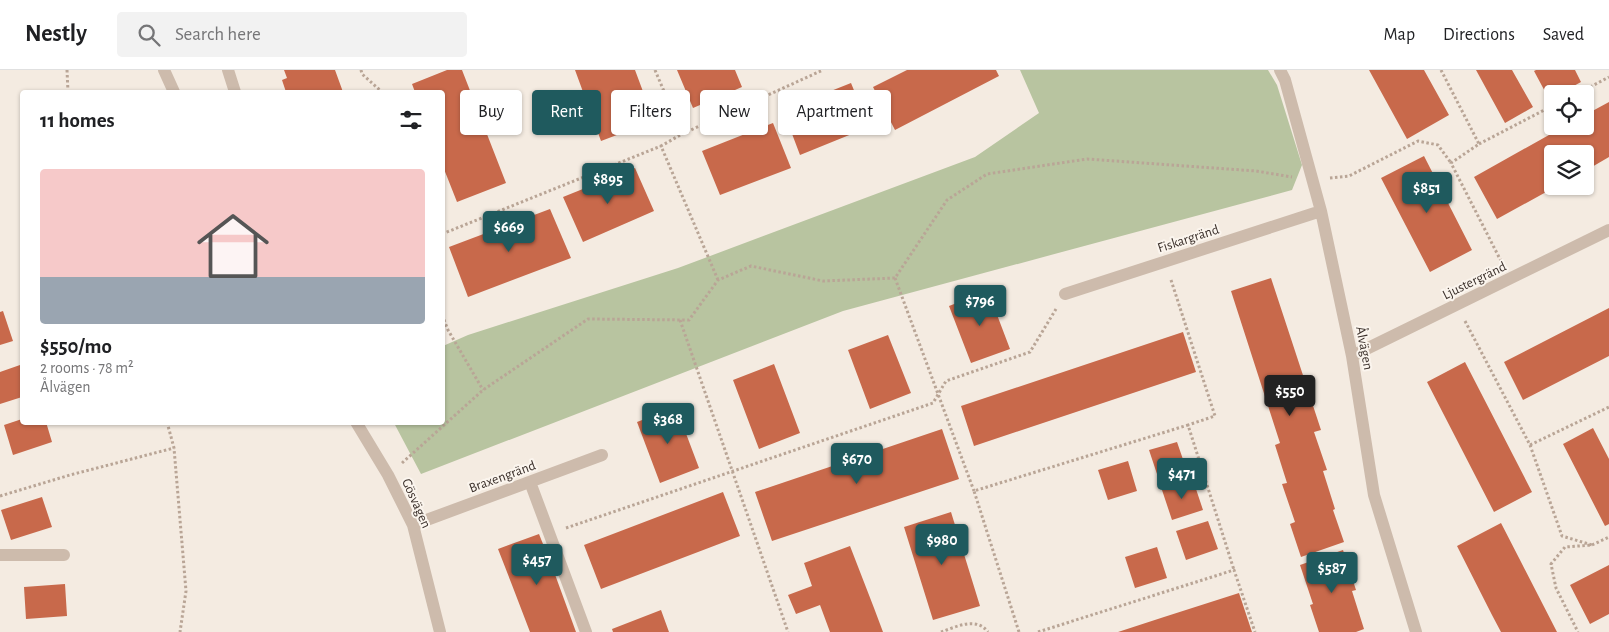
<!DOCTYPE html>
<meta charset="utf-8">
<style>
body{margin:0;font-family:"Alegreya Sans",sans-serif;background:#f2f2f2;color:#202124;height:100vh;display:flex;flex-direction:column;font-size:19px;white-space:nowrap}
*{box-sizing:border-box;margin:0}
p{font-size:16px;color:#757577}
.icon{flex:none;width:28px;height:28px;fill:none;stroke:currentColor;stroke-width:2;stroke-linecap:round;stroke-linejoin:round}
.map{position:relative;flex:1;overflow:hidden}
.details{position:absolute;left:20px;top:20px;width:425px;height:335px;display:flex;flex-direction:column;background:#fff;border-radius:5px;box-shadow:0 1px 4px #0004}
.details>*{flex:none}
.hud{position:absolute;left:460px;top:20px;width:475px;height:45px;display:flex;gap:10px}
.buttons{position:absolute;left:1544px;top:15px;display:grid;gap:10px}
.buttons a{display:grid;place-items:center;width:50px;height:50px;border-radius:5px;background:#fff;box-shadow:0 1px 4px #0004;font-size:25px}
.price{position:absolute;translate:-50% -42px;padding:0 11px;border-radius:5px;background:#1f5a5e;color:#fff;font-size:16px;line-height:32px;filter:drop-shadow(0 1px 2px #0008)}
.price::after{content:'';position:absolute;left:50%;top:30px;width:15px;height:11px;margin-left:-8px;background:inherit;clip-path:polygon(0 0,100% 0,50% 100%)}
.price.current{background:#222;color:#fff}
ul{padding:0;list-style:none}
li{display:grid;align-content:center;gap:10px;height:265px;padding:0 20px}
li span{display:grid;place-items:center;height:155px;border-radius:5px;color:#555}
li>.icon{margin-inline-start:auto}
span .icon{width:90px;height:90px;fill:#fffc;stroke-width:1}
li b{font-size:21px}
h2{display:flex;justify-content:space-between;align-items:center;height:60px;padding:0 20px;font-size:21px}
.tag{padding:0 18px;border-radius:5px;background:#fff;box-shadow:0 1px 4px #0004;font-size:18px;line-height:45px}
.tag.current{background:#1f5a5e;color:#fff}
header{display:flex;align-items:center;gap:30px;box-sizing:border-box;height:70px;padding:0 25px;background:#fff;border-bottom:1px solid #e0e0e0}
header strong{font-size:24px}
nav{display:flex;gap:28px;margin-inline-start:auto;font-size:18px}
.search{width:350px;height:45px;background:#f2f2f2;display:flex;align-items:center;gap:12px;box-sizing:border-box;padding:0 18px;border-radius:5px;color:#757577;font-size:19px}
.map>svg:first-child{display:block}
.green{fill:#b8c4a0}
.building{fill:#c8694b}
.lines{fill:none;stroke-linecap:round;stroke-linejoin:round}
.path{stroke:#b9a596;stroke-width:3;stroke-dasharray:2.5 2.5;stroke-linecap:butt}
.minor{stroke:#cdbbac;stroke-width:12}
.labels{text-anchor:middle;stroke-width:4;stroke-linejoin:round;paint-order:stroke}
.street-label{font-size:14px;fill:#3b302b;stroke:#fbf5ee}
</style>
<header>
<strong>Nestly</strong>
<div class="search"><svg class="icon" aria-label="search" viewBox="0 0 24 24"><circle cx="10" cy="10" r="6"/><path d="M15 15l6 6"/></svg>Search here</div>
<nav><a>Map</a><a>Directions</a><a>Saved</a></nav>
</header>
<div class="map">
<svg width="1609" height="562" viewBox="0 0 1609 562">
<rect width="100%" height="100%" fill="#f4ebe1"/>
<path class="green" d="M1020 0H1268L1277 15 1302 95 1292 120 843 241 421 404 394 353 442 352 443 276 468 265 678 198 975 87 1039 43Z"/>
<path class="building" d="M284 0H335L343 22H286L282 10 287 8Z
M447 0H462L506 113 457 132 442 94V22H415L412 14Z
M575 0H635L654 51 601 71Z
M677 0H735L742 17 693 38Z
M907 0H996L999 6 895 60 873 17Z
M1369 0H1424L1449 45 1407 69Z
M1476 0H1512L1533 37 1505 53Z
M1536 0H1575L1581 12 1559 24H1552V27L1549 29 1534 1Z
M851 13 869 57 800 85 783 40Z
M1609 32V87L1585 101V84H1552V116H1557L1497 149 1474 107 1565 56H1585V45Z
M773 53 791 98 720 125 702 81Z
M1424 86 1472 180 1430 202 1381 108Z
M635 98 654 141 583 172 563 127Z
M550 139 571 188 468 227 449 177Z
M1271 208 1321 360 1314 362 1327 400 1323 401 1335 439 1333 440 1344 472 1301 487 1290 454 1295 452 1282 414 1287 413 1275 375 1280 373 1231 221Z
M988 221 1010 279 971 293 949 236Z
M1609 238V286L1523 330 1504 292Z
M3 241 13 271 0 275V242Z
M1183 262 1196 302 974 376 961 336Z
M888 265 911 323 870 339 848 280Z
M1465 292 1532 422 1494 442 1427 312Z
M774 294 800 363 759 379 733 310Z
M20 295 22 302V327L0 334V302Z
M676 337 699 398 660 413 637 352Z
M22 349V352H46L52 372 13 385 4 355Z
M1593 358 1609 389V454L1605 456 1563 374Z
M942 359 959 409 772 471 755 422Z
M1177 372 1187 401 1159 410 1149 380Z
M1128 391 1137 421 1108 430 1098 400Z
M1193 410 1203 440 1172 450 1162 420Z
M723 422 740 466 601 519 584 475Z
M42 427 52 457 11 470 1 440Z
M951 442 980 536 933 550 904 457Z
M1208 451 1218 479 1186 490 1176 461Z
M1501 453 1519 488 1557 562H1501L1492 545 1457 476Z
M539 464 553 499 576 562H530L512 515 498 479Z
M850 476 874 538 883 562H830L820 535 796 544 788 525 812 516 804 493Z
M1157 477 1167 508 1135 518 1125 487Z
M1343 480 1356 520 1352 521 1364 559 1356 562H1319L1310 535 1313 534 1300 495Z
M1609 495V544L1590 554 1570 515Z
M65 514 67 546 26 549 24 517Z
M1239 523 1252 562H1118L1164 547Z
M661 540 669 562H613L612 559Z"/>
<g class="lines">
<path class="path" d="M67 0 68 22
M361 0 362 4 382 22
M655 0 682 64
M1441 0 1479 74 1451 93 1502 193
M1577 24 1609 7
M1479 74 1552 36
M1330 108 1349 106 1418 71 1438 75 1451 93
M442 164 661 76
M895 208 974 421
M718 210 661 76 682 64 823 0
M1171 210 1215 346 1188 355
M442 245 448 260 483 320
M680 250 788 562
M1465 251 1530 375 1562 466 1592 475 1565 477 1551 494 1556 518 1578 562
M167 352 174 378 186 521 180 562
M1530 375 1609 337
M402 393 483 320 588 249 689 250 718 210 751 196 823 211 895 208 947 130 987 104 1087 89 1256 101 1292 107
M0 426 70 405 174 378
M566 458 933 333 946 311 1030 282 1056 239
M1592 475 1609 467
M941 562C956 557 976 546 988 562
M1019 562 974 421 1188 355 1234 500
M1038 562 1234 500 1255 562"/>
<path class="minor" d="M164 0 174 22
M228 0 235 22
M1280 0 1285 10 1321 141 1352 286 1374 425 1416 562
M1065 224 1321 141
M1352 286 1609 160
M356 352 388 405 413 455 440 562
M530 412 586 562
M413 455 602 385
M0 485H64"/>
</g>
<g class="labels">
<g class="street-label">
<text transform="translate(1188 168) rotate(-18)" y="5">Fiskargränd</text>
<text transform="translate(1474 210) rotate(-26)" y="5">Ljustergränd</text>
<text transform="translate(1365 278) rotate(79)" y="5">Ålvägen</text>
<text transform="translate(502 406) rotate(-20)" y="5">Braxengränd</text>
<text transform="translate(417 433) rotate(66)" y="5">Gösvägen</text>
</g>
</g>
</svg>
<div class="buttons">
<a><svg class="icon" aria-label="locate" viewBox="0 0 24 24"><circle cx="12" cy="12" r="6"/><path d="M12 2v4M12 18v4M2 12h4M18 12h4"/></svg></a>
<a><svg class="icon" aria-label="layers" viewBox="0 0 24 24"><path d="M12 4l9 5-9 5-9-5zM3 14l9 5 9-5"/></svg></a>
</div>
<b class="price" style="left:608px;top:135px">$895</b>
<b class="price" style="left:1427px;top:144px">$851</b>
<b class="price" style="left:509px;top:183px">$669</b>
<b class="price" style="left:980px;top:257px">$796</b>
<b class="price current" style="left:1290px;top:347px">$550</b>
<b class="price" style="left:668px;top:375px">$368</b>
<b class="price" style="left:857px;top:415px">$670</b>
<b class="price" style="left:1182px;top:430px">$471</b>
<b class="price" style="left:942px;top:496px">$980</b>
<b class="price" style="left:537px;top:516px">$457</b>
<b class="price" style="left:1332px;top:524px">$587</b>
<div class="hud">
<a class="tag">Buy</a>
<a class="tag current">Rent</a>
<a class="tag">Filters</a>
<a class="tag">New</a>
<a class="tag">Apartment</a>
</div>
<section class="details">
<h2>11 homes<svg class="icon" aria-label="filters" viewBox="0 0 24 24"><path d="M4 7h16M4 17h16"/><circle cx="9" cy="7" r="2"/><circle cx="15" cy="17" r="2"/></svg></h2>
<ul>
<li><span style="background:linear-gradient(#f6c9c9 70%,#9aa5b1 0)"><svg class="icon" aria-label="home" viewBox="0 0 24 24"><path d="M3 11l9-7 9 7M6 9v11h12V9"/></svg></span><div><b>$550/mo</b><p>2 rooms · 78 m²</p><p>Ålvägen</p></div></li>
</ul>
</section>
</div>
